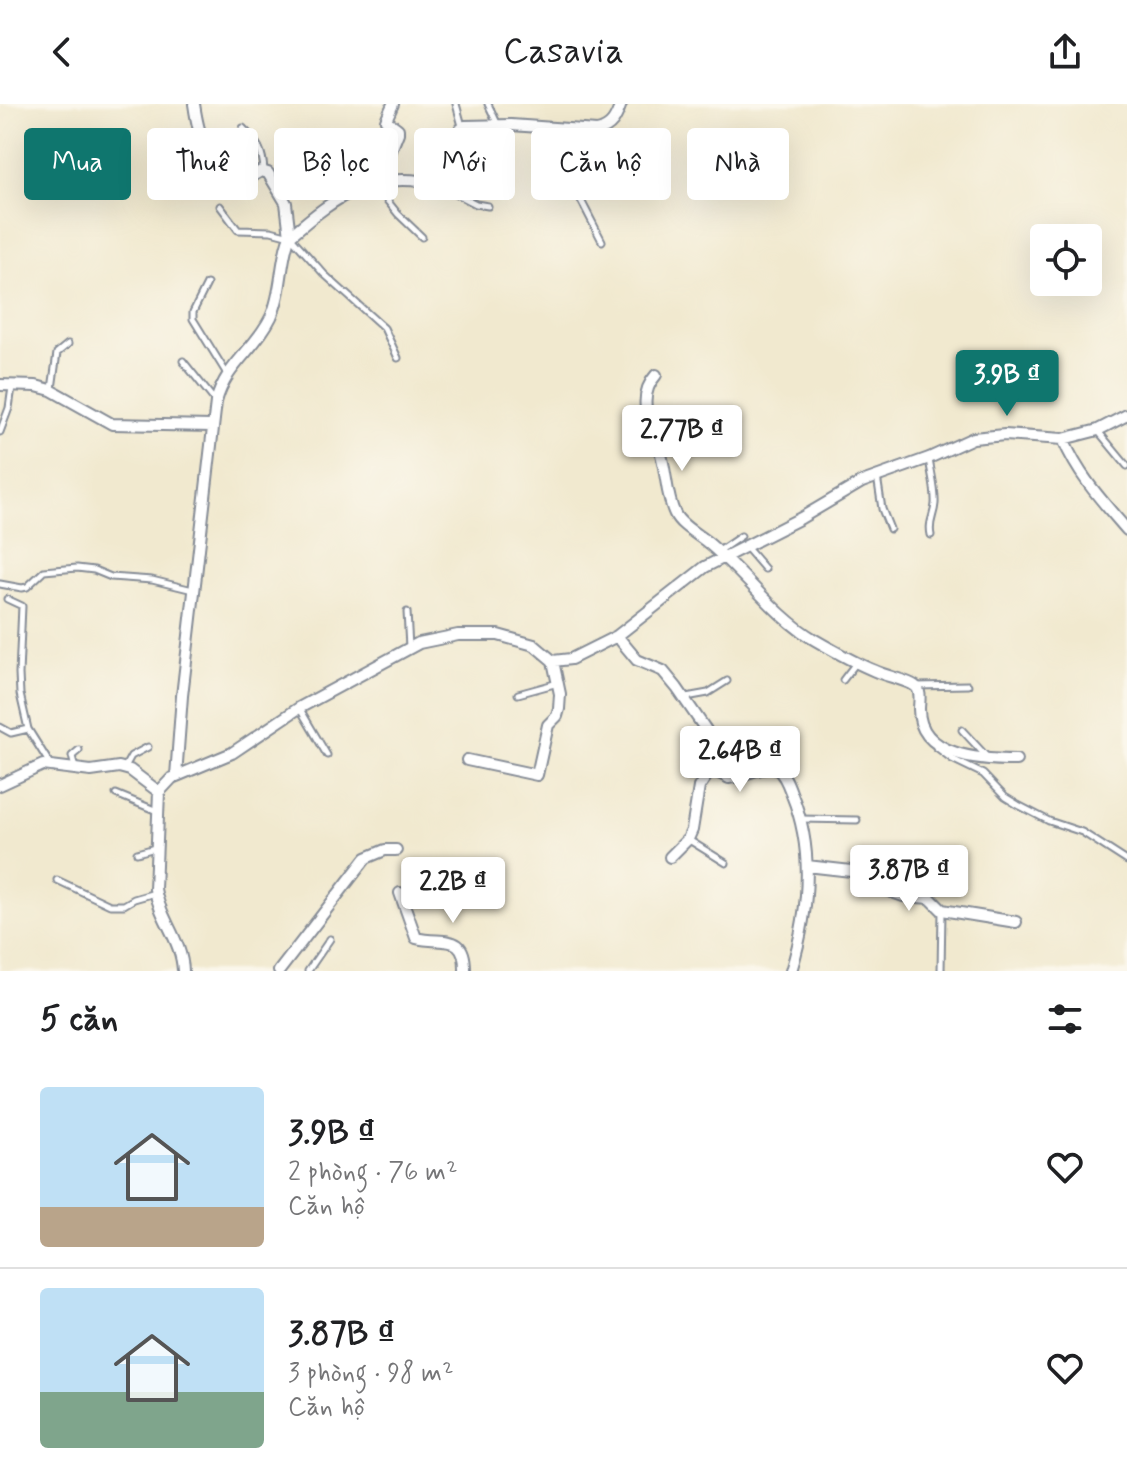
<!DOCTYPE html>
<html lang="vi">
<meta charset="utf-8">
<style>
body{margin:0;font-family:Mynerve,sans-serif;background:#f2f2f2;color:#202124;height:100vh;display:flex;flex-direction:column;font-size:30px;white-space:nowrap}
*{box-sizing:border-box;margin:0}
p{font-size:26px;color:#757577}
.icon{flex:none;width:44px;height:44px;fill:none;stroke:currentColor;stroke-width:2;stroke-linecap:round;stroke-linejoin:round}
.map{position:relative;height:867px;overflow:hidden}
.side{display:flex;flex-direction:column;background:#fff;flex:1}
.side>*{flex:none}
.guide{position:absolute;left:24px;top:24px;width:1080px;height:72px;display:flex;gap:16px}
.fabs{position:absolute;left:1030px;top:120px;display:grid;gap:16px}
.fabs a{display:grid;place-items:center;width:72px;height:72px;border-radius:8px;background:#fff;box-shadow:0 8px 32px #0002;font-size:40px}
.price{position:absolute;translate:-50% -68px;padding:0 18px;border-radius:8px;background:#fff;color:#222;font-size:26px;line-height:52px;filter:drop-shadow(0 2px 4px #0008)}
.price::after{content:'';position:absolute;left:50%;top:48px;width:24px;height:18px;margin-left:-12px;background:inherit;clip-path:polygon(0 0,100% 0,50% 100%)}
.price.active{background:#0f766e;color:#fff}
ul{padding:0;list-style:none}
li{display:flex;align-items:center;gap:24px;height:200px;padding:0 40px}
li+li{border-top:2px solid #e0e0e0}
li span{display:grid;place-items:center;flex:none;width:224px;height:160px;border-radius:8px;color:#555}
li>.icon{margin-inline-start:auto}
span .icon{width:96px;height:96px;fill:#fffc;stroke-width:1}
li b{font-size:34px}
h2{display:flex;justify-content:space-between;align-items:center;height:96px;padding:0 40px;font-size:34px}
.pill{padding:0 28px;border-radius:8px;background:#fff;box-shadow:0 8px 32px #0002;font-size:28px;line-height:72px}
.pill.active{background:#0f766e;color:#fff}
header{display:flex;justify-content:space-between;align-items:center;height:104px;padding:0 40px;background:#fff;font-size:36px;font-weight:600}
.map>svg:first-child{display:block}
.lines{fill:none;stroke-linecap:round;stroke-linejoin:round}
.service-casing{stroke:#868c96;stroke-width:9}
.minor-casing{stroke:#868c96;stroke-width:14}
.service{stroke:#fff;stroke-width:5}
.minor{stroke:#fff;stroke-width:10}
</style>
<header><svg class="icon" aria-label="back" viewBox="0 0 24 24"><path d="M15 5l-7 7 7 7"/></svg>Casavia<svg class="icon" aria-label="share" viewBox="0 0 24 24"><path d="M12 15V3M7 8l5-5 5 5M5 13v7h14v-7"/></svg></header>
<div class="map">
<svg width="1127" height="867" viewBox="0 0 1127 867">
<rect width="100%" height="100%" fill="#fbf7ec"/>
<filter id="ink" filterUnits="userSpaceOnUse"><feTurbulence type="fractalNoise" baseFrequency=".0125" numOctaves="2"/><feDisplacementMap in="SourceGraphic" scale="16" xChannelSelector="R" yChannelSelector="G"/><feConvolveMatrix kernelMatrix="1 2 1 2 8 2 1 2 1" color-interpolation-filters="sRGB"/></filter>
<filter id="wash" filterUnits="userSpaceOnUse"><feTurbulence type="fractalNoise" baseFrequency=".006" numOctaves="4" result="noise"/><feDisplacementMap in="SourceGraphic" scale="32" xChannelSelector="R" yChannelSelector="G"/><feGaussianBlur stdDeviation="1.8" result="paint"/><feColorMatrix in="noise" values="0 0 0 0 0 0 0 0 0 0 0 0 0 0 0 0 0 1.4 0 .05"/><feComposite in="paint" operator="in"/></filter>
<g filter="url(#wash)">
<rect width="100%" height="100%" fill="#f1e9cf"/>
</g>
<g filter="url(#ink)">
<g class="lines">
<defs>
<path id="service" d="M456 0 462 22
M488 0 498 21
M243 24C258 39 263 47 264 67
M564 25 569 73 602 137
M373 79 398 110 422 133
M441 82 476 100 488 102
M220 102 238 126 271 127 290 132 324 170 384 224 398 254
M207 180 193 208V215L227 270
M183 257 215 297
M52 285 57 249 68 240
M1098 327 1127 362
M0 328 9 304 12 283
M929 355C931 369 936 386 935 400 934 413 928 418 931 431
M877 372 882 405 890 425
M746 443 765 465
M719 447 741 432
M0 480 22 484 27 483 44 467 77 464 94 466 111 473 152 476 193 486
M7 495 22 502 19 570 20 590 28 625
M407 508 409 543
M843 576 856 559
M916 582 968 581
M518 590 558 579
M686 593 708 589 727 577
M300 605 327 651
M0 623 11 629 28 625 50 660
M962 626 986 652
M936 643 952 655 983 670 1005 693 1018 701 1049 717 1082 728 1127 757
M125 663 131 652 148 643
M75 664 72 652 79 646
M116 690 157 707
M801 715 857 716
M689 736 726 759
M137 749 155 744
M57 776 110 801H124L134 795 155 789
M918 791 924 785 926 767
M308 867 330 835
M941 867 942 807"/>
<path id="minor" d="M194 0C200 41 207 58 246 76L261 67 268 69 286 99 290 132
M379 77 398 29V25L386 16 393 0
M656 271C636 293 649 319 659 344 667 365 665 390 675 410 680 421 697 430 707 438 744 468 775 513 815 536 834 547 855 559 875 567 885 572 907 576 915 582 922 587 919 598 919 605 919 653 982 656 1016 656
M0 281 36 282 51 286 112 320 212 322
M1063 335C1078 371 1102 397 1127 426
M617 532 637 556 663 567 677 584 706 626 713 662 717 668 729 674C743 673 765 659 777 665 785 670 789 683 792 691 815 747 808 811 791 867
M467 656 537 671 548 621 557 612 559 605 560 590 553 557
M176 672 182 592 216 298C226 260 255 246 271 213 283 187 280 155 290 132 337 91 375 64 440 81L449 70 460 26 465 22 511 21 597 27C612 24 616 14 621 0
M0 681 43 661 91 667 119 663 130 666 159 688
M670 753 688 735 692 726 699 683 713 662
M807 762 860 768 889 787 903 792 930 794 942 806 1016 818
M400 789 416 834C443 841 466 827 465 867
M183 867C182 836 159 814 155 785L159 688 172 674 232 649 299 604 419 539 458 531H498L534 541 553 557 571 555 617 532 705 463 801 414 862 378 929 354 973 334 1005 331 1063 335 1098 326 1127 311
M279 867 366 754 385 746H396"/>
</defs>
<use href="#service" class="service-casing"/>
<use href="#minor" class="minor-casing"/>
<use href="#service" class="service"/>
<use href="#minor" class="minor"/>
</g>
</g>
</svg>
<div class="fabs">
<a><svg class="icon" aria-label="locate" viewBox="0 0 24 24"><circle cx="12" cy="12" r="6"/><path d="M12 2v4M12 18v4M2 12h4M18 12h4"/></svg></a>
</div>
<b class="price active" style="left:1007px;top:314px">3.9B ₫</b>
<b class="price" style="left:682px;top:369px">2.77B ₫</b>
<b class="price" style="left:740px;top:690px">2.64B ₫</b>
<b class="price" style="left:909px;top:809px">3.87B ₫</b>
<b class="price" style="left:453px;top:821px">2.2B ₫</b>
<div class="guide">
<a class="pill active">Mua</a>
<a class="pill">Thuê</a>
<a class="pill">Bộ lọc</a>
<a class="pill">Mới</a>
<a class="pill">Căn hộ</a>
<a class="pill">Nhà</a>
</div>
</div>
<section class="side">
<h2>5 căn<svg class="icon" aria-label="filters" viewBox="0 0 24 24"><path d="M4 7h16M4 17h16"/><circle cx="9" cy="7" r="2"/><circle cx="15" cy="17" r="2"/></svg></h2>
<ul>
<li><span style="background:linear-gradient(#bfe0f5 75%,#b9a48a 0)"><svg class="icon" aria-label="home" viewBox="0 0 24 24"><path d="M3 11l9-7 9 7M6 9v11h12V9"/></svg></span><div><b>3.9B ₫</b><p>2 phòng · 76 m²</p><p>Căn hộ</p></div><svg class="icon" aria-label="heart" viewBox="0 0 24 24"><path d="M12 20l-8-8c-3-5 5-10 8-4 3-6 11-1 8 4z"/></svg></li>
<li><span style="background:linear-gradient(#bfe0f5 65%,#7fa58c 0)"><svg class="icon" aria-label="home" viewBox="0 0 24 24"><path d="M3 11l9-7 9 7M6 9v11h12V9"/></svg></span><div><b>3.87B ₫</b><p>3 phòng · 98 m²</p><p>Căn hộ</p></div><svg class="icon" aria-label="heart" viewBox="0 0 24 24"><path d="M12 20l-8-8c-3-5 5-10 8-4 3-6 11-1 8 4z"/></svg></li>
</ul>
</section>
